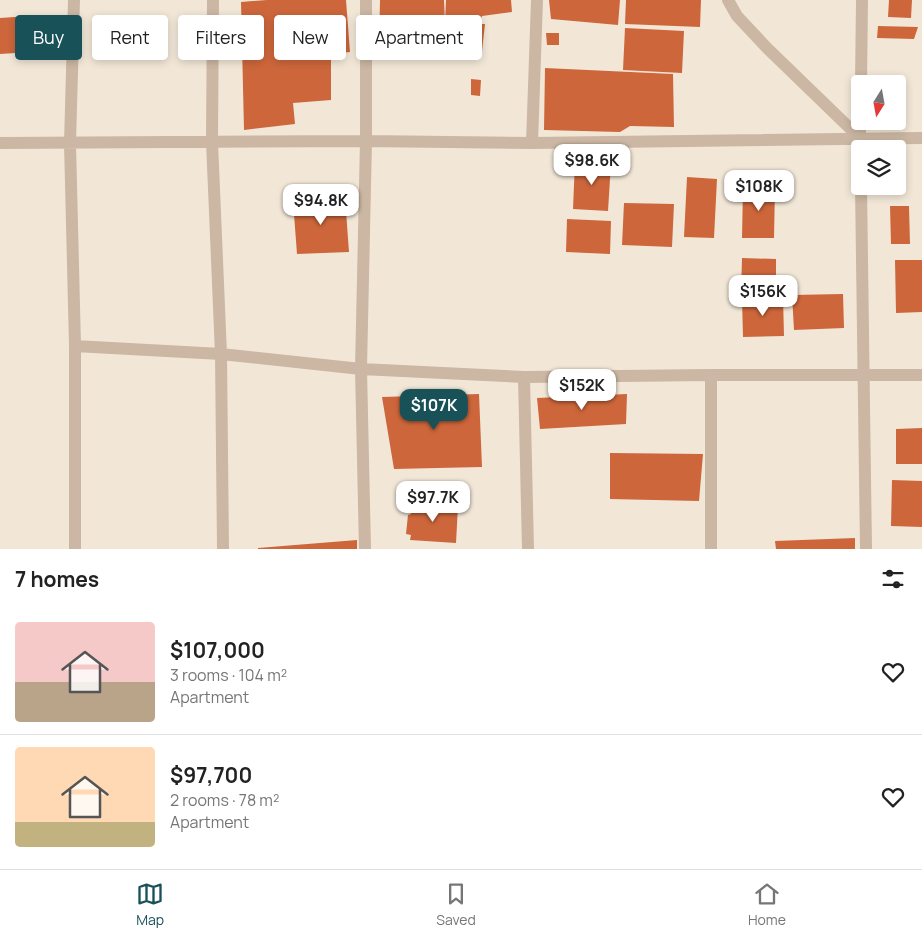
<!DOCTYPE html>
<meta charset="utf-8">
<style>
body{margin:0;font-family:Manrope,sans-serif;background:#f6f6f6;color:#222;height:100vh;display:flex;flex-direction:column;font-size:19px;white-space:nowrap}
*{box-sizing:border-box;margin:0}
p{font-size:16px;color:#767676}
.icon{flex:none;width:28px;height:28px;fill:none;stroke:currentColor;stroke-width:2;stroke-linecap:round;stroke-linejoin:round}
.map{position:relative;height:549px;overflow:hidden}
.details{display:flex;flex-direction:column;background:#fff;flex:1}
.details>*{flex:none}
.top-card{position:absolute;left:15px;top:15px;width:500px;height:45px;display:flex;gap:10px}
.needle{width:32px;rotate:191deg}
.tools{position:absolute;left:851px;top:75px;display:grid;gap:10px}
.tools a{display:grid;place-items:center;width:55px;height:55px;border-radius:5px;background:#fff;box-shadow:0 2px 8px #0003;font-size:25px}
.price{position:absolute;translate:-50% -42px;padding:0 11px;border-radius:10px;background:#fff;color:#222;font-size:16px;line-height:32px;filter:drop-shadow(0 1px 2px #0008)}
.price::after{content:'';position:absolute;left:50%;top:30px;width:15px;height:11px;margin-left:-8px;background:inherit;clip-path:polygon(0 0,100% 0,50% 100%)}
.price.active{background:#195159;color:#fff}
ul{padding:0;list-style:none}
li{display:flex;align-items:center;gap:15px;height:125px;padding:0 15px}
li+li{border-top:1px solid #e0e0e0}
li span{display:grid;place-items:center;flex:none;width:140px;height:100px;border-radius:5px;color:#555}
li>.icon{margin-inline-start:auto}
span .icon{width:60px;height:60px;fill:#fffc;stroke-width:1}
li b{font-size:21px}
h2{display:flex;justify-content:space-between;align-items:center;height:60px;padding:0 15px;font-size:21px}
.tag{padding:0 18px;border-radius:5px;background:#fff;box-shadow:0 2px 8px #0003;font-size:18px;line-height:45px}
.tag.active{background:#195159;color:#fff}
.dock{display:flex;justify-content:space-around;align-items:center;height:70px;border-top:1px solid #e0e0e0;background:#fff;font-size:14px;color:#767676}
.dock a{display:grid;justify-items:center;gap:2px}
.dock .active{color:#195159}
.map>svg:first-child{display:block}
.building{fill:#cd663b}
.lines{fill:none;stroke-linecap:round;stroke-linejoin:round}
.minor{stroke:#cbb7a3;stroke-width:12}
</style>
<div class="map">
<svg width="922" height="549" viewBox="0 0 922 549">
<rect width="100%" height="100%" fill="#f2e7d7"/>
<path class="building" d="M267 0H346L350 52 331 54V100L293 103 295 124 244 130 241 2Z
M380 0H444L445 23 446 0H511L512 12 482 16 480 24H485L482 51 456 50 453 44 446 47 379 48Z
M549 0H620L618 25 551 19Z
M626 0H701L700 27 625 24Z
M889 0H912L911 18 888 17Z
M29 16 31 52 0 54V18Z
M878 26 918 27 914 39 877 38Z
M625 28 684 31 682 73 623 70Z
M546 33H559V45H547Z
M545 68 673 74 674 127 630 126 620 132 544 130Z
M471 79 481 80 480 96 471 95Z
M575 161 611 163 608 211 573 209Z
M687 177 717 179 714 238 684 237Z
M743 187H775L774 238H742Z
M345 197 349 252 297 254 293 201Z
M624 203 674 204 672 247 622 245Z
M890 206H909L910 244H891Z
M567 219 611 221 610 254 566 252Z
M742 258 776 259V293H741Z
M895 260H922V312L896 313Z
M843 294 844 328 794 330 792 295Z
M783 297 784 336 743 337 742 299Z
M479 394 482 467 394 469 382 397Z
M627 394 626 424 540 429 537 398Z
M922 428V464H896V429Z
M610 453 703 454 699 501 610 499Z
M892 480 922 481V527L891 526Z
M412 503 458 506 456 543 410 540 411 535 406 534 408 515 411 514Z
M855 538V549H776L775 541Z
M357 540V549H258V548Z"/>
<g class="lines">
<path class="minor" d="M74 0 70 143 75 346V549
M213 0 212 142 221 354 223 549
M728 0 737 16 767 48 860 138
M861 84 862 0
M0 143 366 141 532 143 922 138
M532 143 537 0
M860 149V121
M861 186 866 549
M75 346 221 354 361 369 524 377 711 375H922
M711 375V549
M524 377 528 549
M365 549 361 369 366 141V0"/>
</g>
</svg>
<div class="tools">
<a><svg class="needle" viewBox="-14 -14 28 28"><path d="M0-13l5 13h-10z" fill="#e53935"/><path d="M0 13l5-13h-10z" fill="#767676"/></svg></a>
<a><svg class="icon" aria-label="layers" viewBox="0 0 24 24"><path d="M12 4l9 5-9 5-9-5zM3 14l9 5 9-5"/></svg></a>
</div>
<b class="price" style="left:592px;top:186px">$98.6K</b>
<b class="price" style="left:759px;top:212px">$108K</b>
<b class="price" style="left:321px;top:226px">$94.8K</b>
<b class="price" style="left:763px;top:317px">$156K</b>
<b class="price" style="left:582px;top:411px">$152K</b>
<b class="price active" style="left:434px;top:431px">$107K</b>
<b class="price" style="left:433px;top:523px">$97.7K</b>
<div class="top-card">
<a class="tag active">Buy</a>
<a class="tag">Rent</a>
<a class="tag">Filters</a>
<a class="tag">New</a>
<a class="tag">Apartment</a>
</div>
</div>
<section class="details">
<h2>7 homes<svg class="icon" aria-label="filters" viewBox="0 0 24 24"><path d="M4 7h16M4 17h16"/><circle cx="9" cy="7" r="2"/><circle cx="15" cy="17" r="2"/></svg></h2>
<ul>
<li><span style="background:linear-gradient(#f6c9c9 60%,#b9a48a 0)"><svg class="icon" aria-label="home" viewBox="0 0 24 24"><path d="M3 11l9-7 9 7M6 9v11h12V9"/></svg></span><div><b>$107,000</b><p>3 rooms · 104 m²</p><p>Apartment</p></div><svg class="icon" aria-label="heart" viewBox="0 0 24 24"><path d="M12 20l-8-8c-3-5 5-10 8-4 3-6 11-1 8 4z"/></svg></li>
<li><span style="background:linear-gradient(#ffd9b3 75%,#c2b280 0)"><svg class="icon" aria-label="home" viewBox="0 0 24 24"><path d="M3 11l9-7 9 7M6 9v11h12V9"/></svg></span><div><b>$97,700</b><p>2 rooms · 78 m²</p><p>Apartment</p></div><svg class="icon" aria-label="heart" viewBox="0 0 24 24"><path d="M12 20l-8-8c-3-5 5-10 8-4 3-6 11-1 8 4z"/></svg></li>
</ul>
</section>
<nav class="dock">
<a class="active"><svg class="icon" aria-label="map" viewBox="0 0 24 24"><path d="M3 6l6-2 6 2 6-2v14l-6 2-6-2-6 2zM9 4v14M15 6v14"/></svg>Map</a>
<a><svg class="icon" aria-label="saved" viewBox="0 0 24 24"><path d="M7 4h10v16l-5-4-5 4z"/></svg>Saved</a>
<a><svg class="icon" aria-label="home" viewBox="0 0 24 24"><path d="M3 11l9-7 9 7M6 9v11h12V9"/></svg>Home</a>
</nav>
